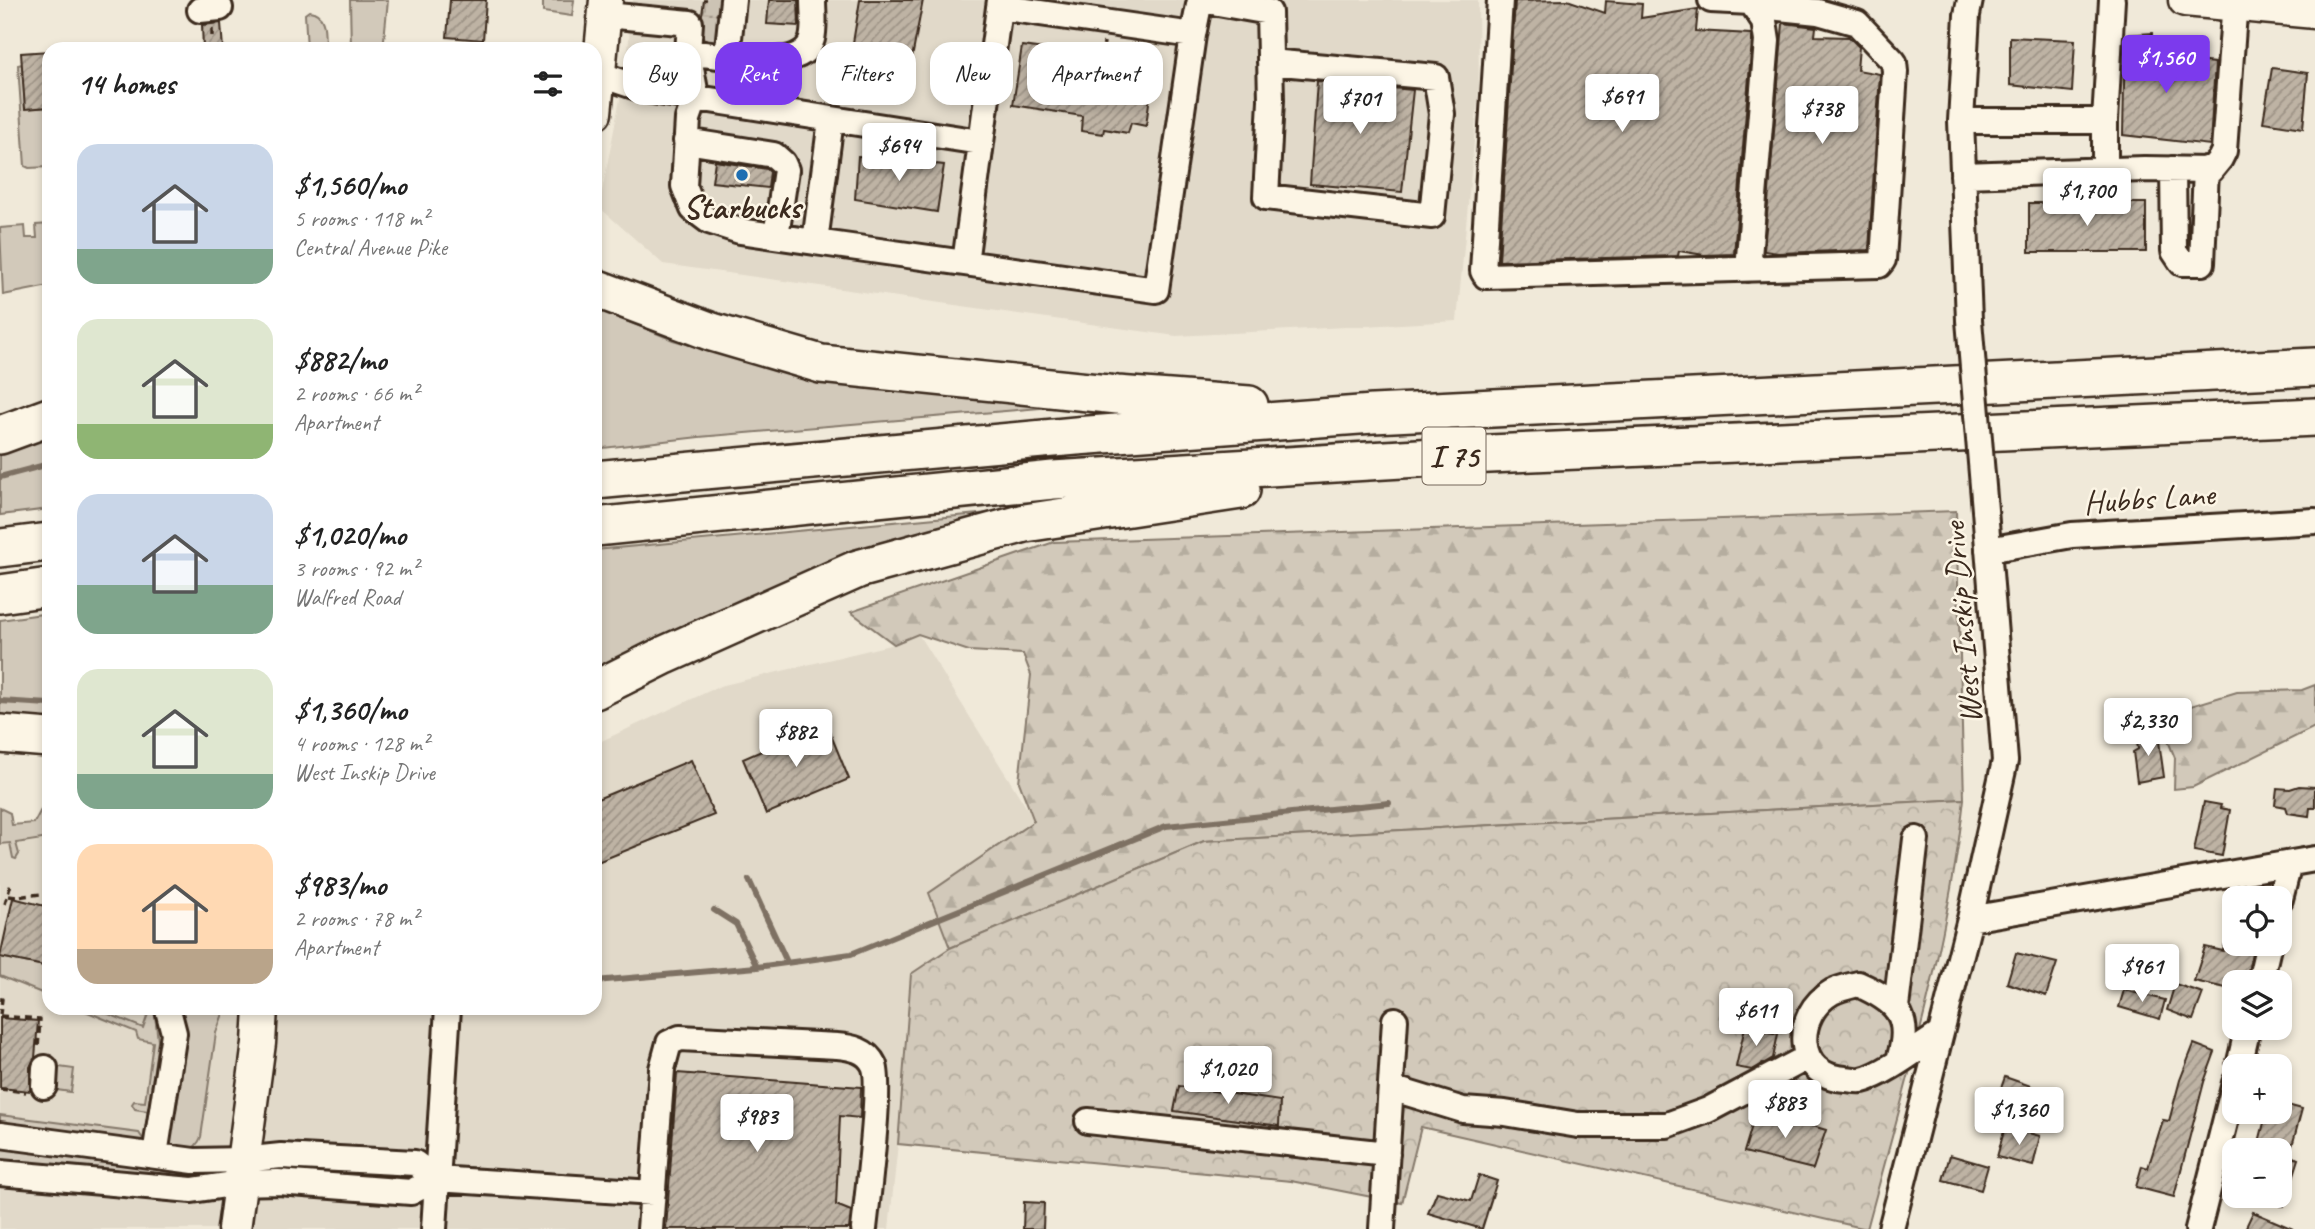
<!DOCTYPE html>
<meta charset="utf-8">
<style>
body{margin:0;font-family:Caveat,sans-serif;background:#f6f6f6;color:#222;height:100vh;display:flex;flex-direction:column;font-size:26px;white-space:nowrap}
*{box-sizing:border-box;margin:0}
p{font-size:23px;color:#767676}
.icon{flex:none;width:38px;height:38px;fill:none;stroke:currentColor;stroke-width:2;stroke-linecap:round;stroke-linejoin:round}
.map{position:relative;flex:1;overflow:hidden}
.details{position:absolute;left:42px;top:42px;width:560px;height:973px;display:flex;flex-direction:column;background:#fff;border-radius:21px;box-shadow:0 4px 10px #0003}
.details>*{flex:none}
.guide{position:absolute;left:623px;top:42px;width:665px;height:63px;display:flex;gap:14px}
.fabs{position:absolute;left:2222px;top:886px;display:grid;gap:14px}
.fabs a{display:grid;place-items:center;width:70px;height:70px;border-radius:14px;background:#fff;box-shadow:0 4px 10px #0003;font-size:35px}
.price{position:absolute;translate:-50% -60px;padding:0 16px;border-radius:7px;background:#fff;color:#222;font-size:23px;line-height:46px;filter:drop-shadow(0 2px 4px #0008)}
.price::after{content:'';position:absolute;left:50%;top:42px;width:21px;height:16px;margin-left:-10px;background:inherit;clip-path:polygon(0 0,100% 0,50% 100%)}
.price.current{background:#7c3aed;color:#fff}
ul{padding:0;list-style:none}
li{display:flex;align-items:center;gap:21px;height:175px;padding:0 35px}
li span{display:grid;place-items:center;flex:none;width:196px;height:140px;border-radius:21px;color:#555}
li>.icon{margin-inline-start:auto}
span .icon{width:84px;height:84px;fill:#fffc;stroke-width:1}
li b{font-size:30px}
h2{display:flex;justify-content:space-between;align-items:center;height:84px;padding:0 35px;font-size:30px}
.tag{padding:0 24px;border-radius:21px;background:#fff;box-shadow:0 4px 10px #0003;font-size:24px;line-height:63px}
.tag.current{background:#7c3aed;color:#fff}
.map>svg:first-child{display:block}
.built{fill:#e1d9c9}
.grass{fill:#d2c9ba;stroke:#867a6c;stroke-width:2}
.forest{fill:url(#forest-firs);stroke:#867a6c;stroke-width:2}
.park{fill:url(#park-crowns);stroke:#867a6c;stroke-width:2}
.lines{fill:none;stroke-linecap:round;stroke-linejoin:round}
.stream{stroke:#7e7163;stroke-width:6}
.building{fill:url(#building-hatch);stroke:#3b2a1e;stroke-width:2}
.minor-tunnel{stroke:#ccc3b4;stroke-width:24;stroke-dasharray:24 12;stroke-linecap:butt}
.minor-casing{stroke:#3b2a1e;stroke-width:30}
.major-casing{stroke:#3b2a1e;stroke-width:37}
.highway-casing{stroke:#3b2a1e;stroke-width:42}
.path{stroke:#3b2a1e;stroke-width:3.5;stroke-dasharray:7 5;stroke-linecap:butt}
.minor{stroke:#fcf5e5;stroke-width:24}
.major{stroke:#fcf5e5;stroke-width:32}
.highway{stroke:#fcf5e5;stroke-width:37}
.minor-bridge-casing{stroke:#3b2a1e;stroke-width:30;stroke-linecap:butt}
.minor-bridge{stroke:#fcf5e5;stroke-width:24}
.poi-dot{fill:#1f6fb2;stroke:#fcf5e5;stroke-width:2.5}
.labels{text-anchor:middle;stroke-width:5;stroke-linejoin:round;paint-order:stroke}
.shield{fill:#fcf5e5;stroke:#75675a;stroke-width:2}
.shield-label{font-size:32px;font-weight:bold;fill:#3b2a1e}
.poi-label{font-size:33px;font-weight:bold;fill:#3b2a1e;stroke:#fcf5e5}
.street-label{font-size:33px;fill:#3b2a1e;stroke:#fcf5e5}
</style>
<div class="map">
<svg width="2315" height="1229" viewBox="0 0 2315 1229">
<defs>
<pattern id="forest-firs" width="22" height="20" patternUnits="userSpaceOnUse" patternTransform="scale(1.75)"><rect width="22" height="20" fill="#d2c9ba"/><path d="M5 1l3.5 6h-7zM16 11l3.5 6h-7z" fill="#b5ad9f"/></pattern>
<pattern id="park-crowns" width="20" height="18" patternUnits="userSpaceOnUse" patternTransform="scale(1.75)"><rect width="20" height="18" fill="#d2c9ba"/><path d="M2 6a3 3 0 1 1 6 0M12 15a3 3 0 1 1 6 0" fill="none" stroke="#b5ad9f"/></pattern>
<pattern id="building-hatch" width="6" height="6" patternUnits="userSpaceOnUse" patternTransform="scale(1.75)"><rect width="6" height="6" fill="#beb3a4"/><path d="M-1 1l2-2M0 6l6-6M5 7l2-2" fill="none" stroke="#9c9285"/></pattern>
</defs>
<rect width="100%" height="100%" fill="#f0e9d9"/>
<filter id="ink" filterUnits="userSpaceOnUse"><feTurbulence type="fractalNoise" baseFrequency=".0143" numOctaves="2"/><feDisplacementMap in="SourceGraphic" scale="14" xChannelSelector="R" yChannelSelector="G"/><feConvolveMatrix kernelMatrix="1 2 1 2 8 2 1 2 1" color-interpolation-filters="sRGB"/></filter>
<g filter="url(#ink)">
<path class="built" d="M633 0H1478L1479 88 1457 321 1176 336 663 264 599 207 626 68Z
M918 634 1080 893 950 948 911 974 898 1144 889 1229H0V834L49 832V1008H595V744L720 686 894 644Z"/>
<path class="grass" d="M350 0H388L383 49H351Z
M543 0H574L572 16 543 12Z
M309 11C328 13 324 34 325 49H307L305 14Z
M22 64 25 109 49 107V167L29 168 25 166 18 65Z
M49 224V286L3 295 0 228 25 226 26 238H37L36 225Z
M595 308 673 340 782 371 1051 403V407L699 437 595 449Z
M49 436V509L0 515V454Z
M1000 512 595 677V550Z
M49 613V725L0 721V620Z
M49 790V838L16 843 19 854 16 859 13 858 10 843 0 844V808L10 813 12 825 34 823 43 806Z
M0 957 49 967V996L0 976Z
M78 1008H94L143 1028 148 1014 153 1012 155 1015 158 1041 148 1111 135 1109 132 1104 134 1101 145 1102 153 1042 138 1039 136 1032Z
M178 1008H225L216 1033 201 1137C195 1153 183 1150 169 1146L168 1142C176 1115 194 1031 178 1008Z
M59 1067 74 1069 71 1092 57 1090 55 1087Z
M0 1115 139 1133 143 1139 138 1145 0 1127Z
M0 1144 196 1171V1173L193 1176 0 1164Z"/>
<path class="forest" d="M1956 511 1964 799 1204 841 950 948 929 893 1034 821 1019 782 1031 675 1023 654 969 651 918 634 894 644 851 612 1054 542Z
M2315 685V727L2193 787 2174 789 2175 758 2162 726 2174 711 2237 692 2302 690Z"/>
<path class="park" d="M1964 799C1948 946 1905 1087 1867 1229L1421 1127 1402 1203 1291 1181 898 1144 911 974 950 948 1204 841Z"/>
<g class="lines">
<path class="stream" d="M0 477 49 464
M0 701 49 704
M749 880 787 962
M714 910 736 924 757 967
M595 981 757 967 851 954 1166 826 1389 803"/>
</g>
<path class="building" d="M450 0H486L483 40 447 37Z
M704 0H718L714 40 704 39 705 24 702 15Z
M769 0H798L799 26 767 24Z
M860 0H923L912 58 852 49Z
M1567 0 1605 13 1606 1 1642 4 1641 18 1698 9 1696 31 1751 34 1752 41 1734 254 1704 255 1679 251 1678 256 1499 261 1515 1Z
M221 23 223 49H203L202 25Z
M1783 23 1816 27 1815 36 1849 37 1859 47 1857 70 1880 74 1869 250 1778 253 1764 251Z
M2152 33V57L2215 63 2210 145 2123 135 2125 35Z
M2010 37 2075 40 2072 92 2010 85Z
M1022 46 1154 64 1146 126 1131 123 1128 133 1104 129 1103 134 1081 131 1082 116 1013 105Z
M49 51V107L25 109 21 53Z
M2272 68 2308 73 2303 128 2263 122Z
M1317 81 1413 90 1402 192 1310 184Z
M858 156 944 165 937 212 855 199Z
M715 161 767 169 770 172 768 188 712 182Z
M2029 203H2146V252H2029Z
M826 723 849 779 766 814 743 759Z
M2158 734 2164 777 2137 782 2133 752 2138 749 2136 735Z
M691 760 714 815 595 863V800Z
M2299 786 2315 787V808H2310L2309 816 2288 813 2286 807 2275 805 2277 788 2290 789Z
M2204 802 2221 805 2220 808 2230 810 2222 856 2194 851Z
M13 898 49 907V967L0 957Z
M2225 943H2254L2246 982H2235V990L2194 981 2205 947 2223 951Z
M2016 953 2057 963 2046 996 2007 983Z
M2175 984 2203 993 2193 1020 2167 1010Z
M2124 990 2165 1000 2160 1019 2119 1007Z
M0 1018 38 1021 35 1058 30 1067V1091L0 1088Z
M1745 1027 1778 1034 1773 1058 1752 1070 1736 1067Z
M2194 1044 2215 1052 2204 1082 2174 1197 2136 1187 2142 1166 2148 1168 2163 1120 2169 1121 2180 1080Z
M677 1073 861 1087 860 1118 840 1116 836 1205 851 1211 849 1229H666Z
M2005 1077 2031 1086 2022 1111 1996 1102Z
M1179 1086 1280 1101 1279 1126 1174 1111Z
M2280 1103 2302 1109 2291 1150H2257L2267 1111H2280Z
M1757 1109 1826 1130 1813 1169 1744 1152Z
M2005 1127 2040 1136 2033 1166 1997 1157Z
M2280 1153 2299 1159 2284 1206H2280Z
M1950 1155 1988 1166 1981 1190 1943 1180Z
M1479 1175 1497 1181 1482 1229 1428 1213 1437 1192 1471 1201Z
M1024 1202 1044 1203 1043 1229H1023Z
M2253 1212 2293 1229H2245Z"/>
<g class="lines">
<path class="minor-tunnel" d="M707 0 726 3
M701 25 724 29"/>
<defs>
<path id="minor" d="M1201 0 1269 12 1271 100 1266 197 1432 216 1442 114 1436 77 1270 62
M1500 0 1483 271 1486 276 1879 265 1883 260 1895 72 1894 62 1857 23 1818 12 1779 8 1751 2
M1711 0 1751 2 1752 0
M999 7 1193 35 1200 0
M200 10 220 8
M606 15 690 23 688 52 696 96 688 119 684 186 693 209 709 221 740 231 815 242 831 120
M688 52 727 57 733 0
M727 57C750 59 804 69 812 39 815 27 813 12 813 0
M598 74 646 90 980 142
M1961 121H2105
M686 141 774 155 783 163 786 170 776 236
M2173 169 2174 251 2182 263H2202L2206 169
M2105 170V121L2112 0
M1963 175 2144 169 2211 170 2220 159 2224 151 2235 0
M815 242 1156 290 1193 35
M965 263 1000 0
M1748 269 1767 41 1764 21 1751 2
M1969 320 1961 121 1967 15 1970 0
M1988 550 2072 535 2315 521
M2280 899 2289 864
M1970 919 2315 859
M2260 982 2269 943
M1896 1007 1916 839
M1899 1060C1913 1015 1896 1001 1858 984 1850 986 1840 988 1832 992 1793 1014 1793 1077 1846 1079 1850 1079 1857 1081 1862 1080 1884 1075 1920 1047 1940 1034
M2239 1066 2248 1027
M44 1086 45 1068
M1391 1088 1463 1110 1505 1113 1578 1125H1667L1708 1110 1808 1057
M1088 1121 1387 1154
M0 1135 194 1161 243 1160 281 1156 415 1163 436 1179
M155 1155 174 1033 168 1010
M0 1173 192 1190 240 1183 278 1182 411 1192 436 1179
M436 1179 653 1193
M434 1229 448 1008
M650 1229 662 1069 669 1043 680 1038 837 1046C851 1047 867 1050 874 1065 882 1083 867 1201 864 1229
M1382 1229 1395 1020
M1891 1229 1970 919 2005 761 1985 510
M2198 1229 2235 1083"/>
<path id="major" d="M2185 0 2315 12
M595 113 606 0
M234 1229 259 1043 261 1008"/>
<path id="highway" d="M595 288 712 332 821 364 1117 395 1249 405
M0 435 49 417
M595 480 1076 436 1373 414 2315 367
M595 527 1053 480 1468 455 2315 417
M0 548 49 542
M0 594 49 587
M595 690 665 655 858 569 1025 523 1241 490
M0 734 49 738"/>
</defs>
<use href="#minor" class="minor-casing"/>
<use href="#major" class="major-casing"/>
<use href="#highway" class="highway-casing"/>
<path class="path" d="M212 29V41
M1102 57 1104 42
M9 896 16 897 49 893
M5 904 11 884
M0 999H2L0 1014
M0 1016 40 1019 38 1048
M0 1089 26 1092"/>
<use href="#minor" class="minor"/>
<use href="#major" class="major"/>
<use href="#highway" class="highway"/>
<defs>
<path id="minor-bridge" d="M1969 320 1985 510"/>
</defs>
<use href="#minor-bridge" class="minor-bridge-casing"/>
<use href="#minor-bridge" class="minor-bridge"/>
</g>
</g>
<circle class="poi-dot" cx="742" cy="175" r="7"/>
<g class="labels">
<rect class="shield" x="1422.5" y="427.5" width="63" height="57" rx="5"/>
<g class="shield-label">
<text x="1454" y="467">I 75</text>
</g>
<g class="poi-label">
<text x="742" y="218">Starbucks</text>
</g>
<g class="street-label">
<text transform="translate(2149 497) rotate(-4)" y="12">Hubbs Lane</text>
<text transform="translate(1961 623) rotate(-95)" y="12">West Inskip Drive</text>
</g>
</g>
</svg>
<div class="fabs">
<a><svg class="icon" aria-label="locate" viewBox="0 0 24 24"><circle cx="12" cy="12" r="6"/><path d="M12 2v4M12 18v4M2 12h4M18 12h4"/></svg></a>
<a><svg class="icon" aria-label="layers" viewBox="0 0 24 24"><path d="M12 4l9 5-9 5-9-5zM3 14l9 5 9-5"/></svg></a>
<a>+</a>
<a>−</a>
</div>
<b class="price current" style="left:2166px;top:95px">$1,560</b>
<b class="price" style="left:1622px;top:134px">$691</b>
<b class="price" style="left:1360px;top:136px">$701</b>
<b class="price" style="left:1822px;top:146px">$738</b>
<b class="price" style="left:899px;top:183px">$694</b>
<b class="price" style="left:2087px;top:228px">$1,700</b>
<b class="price" style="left:2148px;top:758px">$2,330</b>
<b class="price" style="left:796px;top:769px">$882</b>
<b class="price" style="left:2142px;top:1004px">$961</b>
<b class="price" style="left:1756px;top:1048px">$611</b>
<b class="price" style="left:1228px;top:1106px">$1,020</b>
<b class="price" style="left:1785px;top:1140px">$883</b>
<b class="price" style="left:2019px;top:1147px">$1,360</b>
<b class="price" style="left:757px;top:1154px">$983</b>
<div class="guide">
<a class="tag">Buy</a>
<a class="tag current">Rent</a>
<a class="tag">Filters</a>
<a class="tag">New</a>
<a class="tag">Apartment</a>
</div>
<section class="details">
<h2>14 homes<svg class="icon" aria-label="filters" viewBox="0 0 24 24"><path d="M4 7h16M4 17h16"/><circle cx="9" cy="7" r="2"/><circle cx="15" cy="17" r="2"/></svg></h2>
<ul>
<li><span style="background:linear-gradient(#c9d6e8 75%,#7fa58c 0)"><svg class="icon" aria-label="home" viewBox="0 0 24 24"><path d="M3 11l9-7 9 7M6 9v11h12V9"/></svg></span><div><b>$1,560/mo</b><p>5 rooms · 118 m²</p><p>Central Avenue Pike</p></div></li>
<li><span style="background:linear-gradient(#dfe7d0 75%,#8fb573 0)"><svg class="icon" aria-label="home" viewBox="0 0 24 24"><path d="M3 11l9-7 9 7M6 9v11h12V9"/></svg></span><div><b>$882/mo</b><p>2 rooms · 66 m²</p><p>Apartment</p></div></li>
<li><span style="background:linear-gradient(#c9d6e8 65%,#7fa58c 0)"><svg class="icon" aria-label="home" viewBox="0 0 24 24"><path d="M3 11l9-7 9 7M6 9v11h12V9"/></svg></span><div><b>$1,020/mo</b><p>3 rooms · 92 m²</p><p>Walfred Road</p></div></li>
<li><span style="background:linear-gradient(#dfe7d0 75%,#7fa58c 0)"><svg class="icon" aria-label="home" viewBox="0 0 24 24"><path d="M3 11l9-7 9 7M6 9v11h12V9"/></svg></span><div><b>$1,360/mo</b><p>4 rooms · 128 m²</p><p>West Inskip Drive</p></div></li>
<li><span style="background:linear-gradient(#ffd9b3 75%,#b9a48a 0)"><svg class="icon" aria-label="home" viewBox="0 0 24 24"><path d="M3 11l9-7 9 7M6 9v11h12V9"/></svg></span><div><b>$983/mo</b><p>2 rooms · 78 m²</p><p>Apartment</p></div></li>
</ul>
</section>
</div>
